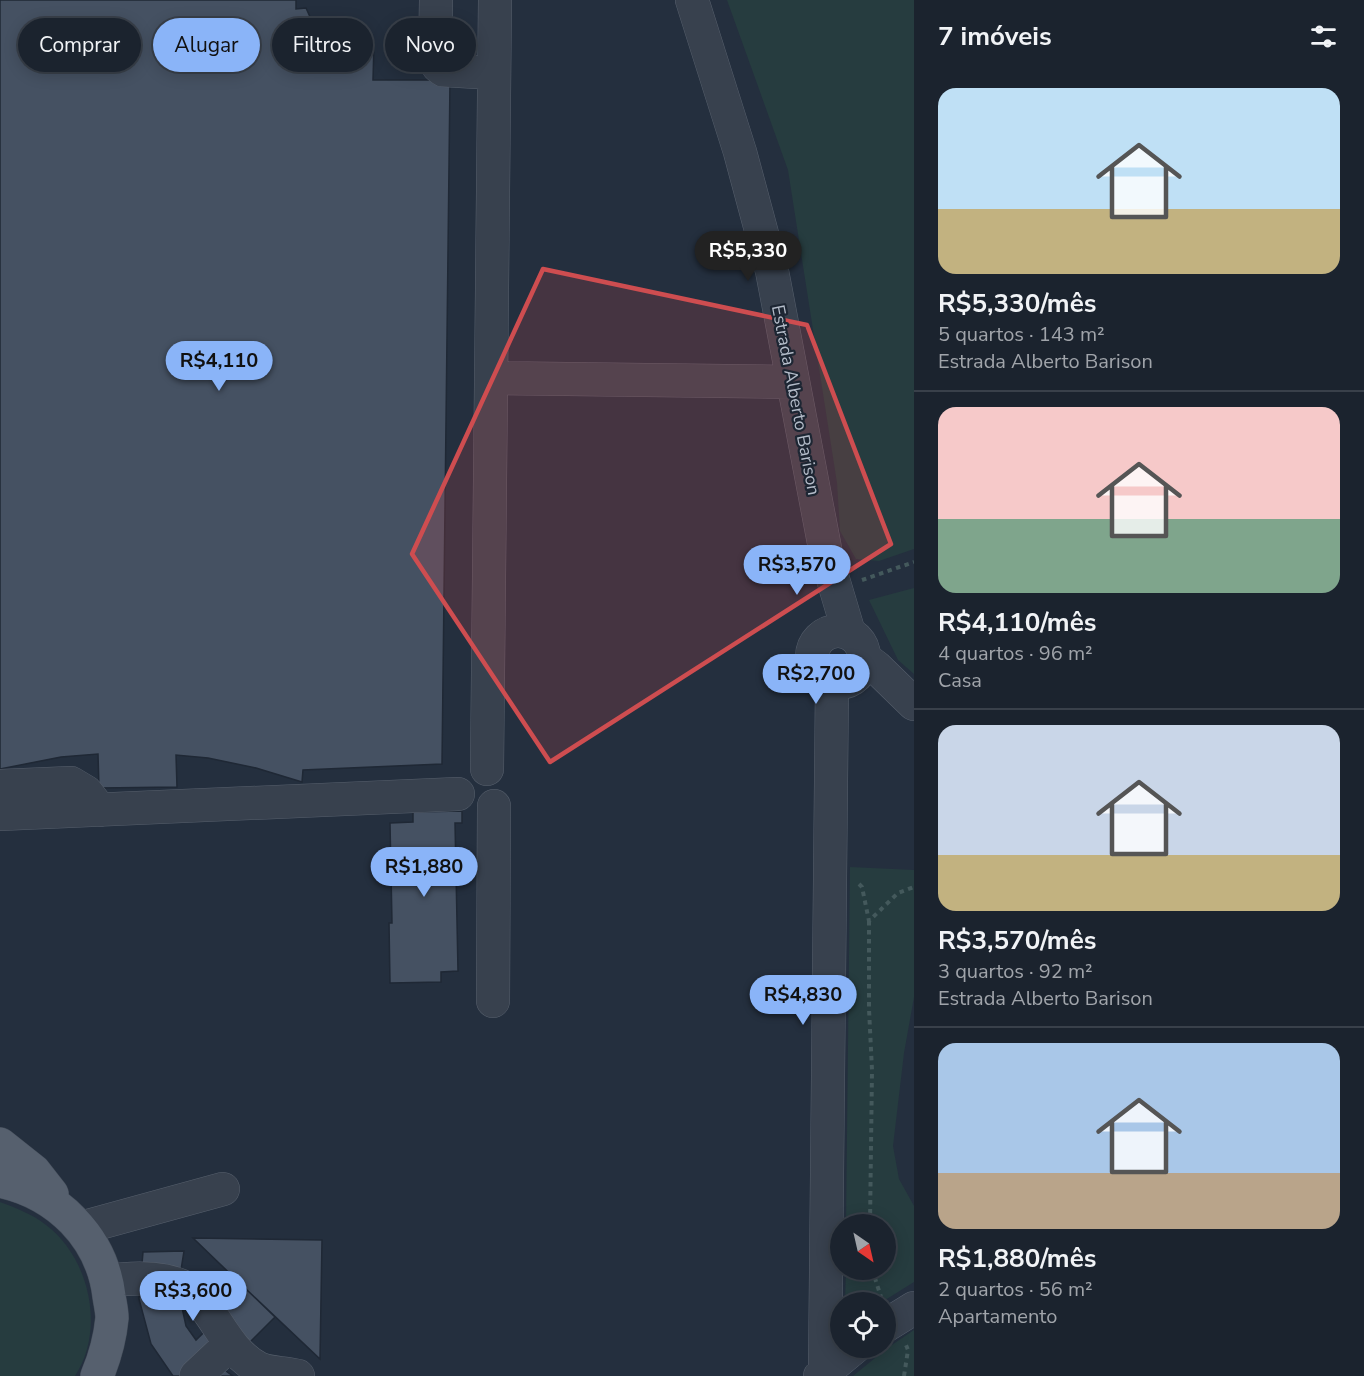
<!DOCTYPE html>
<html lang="pt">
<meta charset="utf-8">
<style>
body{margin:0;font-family:"Nunito Sans",sans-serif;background:#282f3a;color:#f1f3f6;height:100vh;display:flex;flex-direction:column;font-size:22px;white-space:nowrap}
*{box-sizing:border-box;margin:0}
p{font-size:20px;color:#a0a4aa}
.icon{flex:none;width:33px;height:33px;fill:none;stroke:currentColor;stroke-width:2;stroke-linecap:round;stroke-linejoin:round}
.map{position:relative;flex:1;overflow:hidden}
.panel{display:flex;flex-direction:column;background:#1b232e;width:450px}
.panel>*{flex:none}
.guide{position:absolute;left:18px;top:18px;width:570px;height:54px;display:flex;gap:12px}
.needle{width:39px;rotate:146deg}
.tools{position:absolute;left:830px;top:1214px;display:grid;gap:12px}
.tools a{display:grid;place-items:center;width:66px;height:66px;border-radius:50%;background:#1b232e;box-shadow:0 3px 15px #0003,0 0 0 2px #39404a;font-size:30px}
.price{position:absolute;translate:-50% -51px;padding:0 14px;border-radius:21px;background:#8ab4f8;color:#111;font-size:20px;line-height:39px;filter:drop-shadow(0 2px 3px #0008)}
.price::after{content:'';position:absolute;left:50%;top:36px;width:18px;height:14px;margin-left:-9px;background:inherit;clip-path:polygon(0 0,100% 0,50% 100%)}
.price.selected{background:#222;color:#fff}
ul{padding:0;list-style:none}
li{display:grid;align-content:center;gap:12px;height:318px;padding:0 24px}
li+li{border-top:2px solid #39404a}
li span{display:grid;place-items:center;height:186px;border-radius:18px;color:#555}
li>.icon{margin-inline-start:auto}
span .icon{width:108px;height:108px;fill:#fffc;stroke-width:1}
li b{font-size:26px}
h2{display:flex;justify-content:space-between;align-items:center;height:72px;padding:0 24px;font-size:26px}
.chip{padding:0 21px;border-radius:27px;background:#1b232e;box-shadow:0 3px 15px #0003,0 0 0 2px #39404a;font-size:21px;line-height:54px}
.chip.selected{background:#8ab4f8;color:#111}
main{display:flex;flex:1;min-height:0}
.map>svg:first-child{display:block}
.green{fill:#263c3f}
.building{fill:#455162;stroke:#1f2835;stroke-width:1.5}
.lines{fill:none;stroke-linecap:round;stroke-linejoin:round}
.minor-casing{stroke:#565f6c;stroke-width:34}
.major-casing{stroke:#414a57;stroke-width:34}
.path{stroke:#44595c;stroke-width:4;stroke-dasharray:4.5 4.5;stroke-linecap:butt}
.minor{stroke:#38414e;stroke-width:33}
.major{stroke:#56606e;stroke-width:33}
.marked{fill:#ce4d50;fill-opacity:0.2;stroke:#ce4d50;stroke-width:4.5;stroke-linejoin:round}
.labels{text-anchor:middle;stroke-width:4.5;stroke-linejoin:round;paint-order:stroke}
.street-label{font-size:18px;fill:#b4bcc9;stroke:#1d2633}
</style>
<main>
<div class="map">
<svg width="914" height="1376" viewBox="0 0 914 1376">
<rect width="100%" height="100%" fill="#242f3e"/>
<path class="green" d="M727 0H914V549L879 561 856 559 840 531 837 483 788 170Z
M914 588V674L898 660 869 600Z
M850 867 914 870V997L904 1053 893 1146 899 1179 914 1206V1282L882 1302H845L846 1269H885V1224H846Z
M0 1202C16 1208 32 1214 46 1225 89 1257 106 1329 75 1376H0Z
M914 1330V1376H853L886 1349Z"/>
<path class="building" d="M0 0H296V9L306 8 316 30 331 45 374 43 373 80H450L442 764 303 770 302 782 256 768 208 758 176 755 177 787 99 788 98 754 61 757 0 769Z
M462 811V823H455L458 971 441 972V982L390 983 389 923H392L390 823 413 822V812Z
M193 1238 322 1240 320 1359 247 1290Z
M184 1251 178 1289 186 1326 196 1340 247 1290 275 1317 223 1369 233 1376H173L151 1344 139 1299 143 1252Z"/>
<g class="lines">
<defs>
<path id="minor" d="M436 0 435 60 438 66 443 70 494 73
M692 0 740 152 772 271 827 559 849 633
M491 378 793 382
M812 657a26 26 0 1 1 52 0a26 26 0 1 1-52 0Z
M864 658 876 667 914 704
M487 769 495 0
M0 786 71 783 86 792 100 810
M0 814 458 794
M493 1001 494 806
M81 1228 223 1189
M107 1281C135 1277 179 1275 199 1299 219 1322 229 1352 258 1368 269 1374 286 1372 298 1376
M885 1326 914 1308
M825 1371 832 683
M196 1376 230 1344
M820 1376 855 1347"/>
<path id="major" d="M0 1144 34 1171 52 1194
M0 1181C57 1193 102 1237 109 1296 110 1303 112 1311 112 1318 110 1339 105 1357 97 1376"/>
</defs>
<use href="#minor" class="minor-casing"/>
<use href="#major" class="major-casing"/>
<path class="path" d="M862 580 914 562
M859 884 862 887 869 921 898 893 914 887
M869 921V1009L872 1070 870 1224
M872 1269 881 1297
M904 1376 908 1350 906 1345"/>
<use href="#minor" class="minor"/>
<use href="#major" class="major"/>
</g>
<path class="marked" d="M543 269 807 325 891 544 550 762 412 554Z"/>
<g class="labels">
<g class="street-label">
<text transform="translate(796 400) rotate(79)" y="6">Estrada Alberto Barison</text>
</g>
</g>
</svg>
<div class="tools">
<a><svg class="needle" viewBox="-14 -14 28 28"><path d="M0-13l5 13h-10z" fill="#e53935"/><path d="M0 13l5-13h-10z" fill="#a0a4aa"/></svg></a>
<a><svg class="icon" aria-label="locate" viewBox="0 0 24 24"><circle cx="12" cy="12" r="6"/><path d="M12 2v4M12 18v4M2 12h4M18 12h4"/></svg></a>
</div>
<b class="price selected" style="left:748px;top:282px">R$5,330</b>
<b class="price" style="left:219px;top:392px">R$4,110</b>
<b class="price" style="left:797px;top:596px">R$3,570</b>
<b class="price" style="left:816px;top:705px">R$2,700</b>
<b class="price" style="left:424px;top:898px">R$1,880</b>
<b class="price" style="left:803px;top:1026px">R$4,830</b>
<b class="price" style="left:193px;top:1322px">R$3,600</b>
<div class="guide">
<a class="chip">Comprar</a>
<a class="chip selected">Alugar</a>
<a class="chip">Filtros</a>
<a class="chip">Novo</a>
</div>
</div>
<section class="panel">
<h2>7 imóveis<svg class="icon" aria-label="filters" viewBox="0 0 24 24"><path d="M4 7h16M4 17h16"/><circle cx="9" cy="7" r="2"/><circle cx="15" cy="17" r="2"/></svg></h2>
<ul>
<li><span style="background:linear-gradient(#bfe0f5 65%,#c2b280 0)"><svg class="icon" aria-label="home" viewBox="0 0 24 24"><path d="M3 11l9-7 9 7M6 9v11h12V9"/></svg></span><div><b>R$5,330/mês</b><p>5 quartos · 143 m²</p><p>Estrada Alberto Barison</p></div></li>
<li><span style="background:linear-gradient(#f6c9c9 60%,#7fa58c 0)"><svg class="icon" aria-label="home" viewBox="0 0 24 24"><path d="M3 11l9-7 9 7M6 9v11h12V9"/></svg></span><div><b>R$4,110/mês</b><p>4 quartos · 96 m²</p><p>Casa</p></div></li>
<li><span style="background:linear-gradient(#c9d6e8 70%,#c2b280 0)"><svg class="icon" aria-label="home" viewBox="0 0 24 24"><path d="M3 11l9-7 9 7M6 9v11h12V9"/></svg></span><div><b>R$3,570/mês</b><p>3 quartos · 92 m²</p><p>Estrada Alberto Barison</p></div></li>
<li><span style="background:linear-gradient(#a9c7e8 70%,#b9a48a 0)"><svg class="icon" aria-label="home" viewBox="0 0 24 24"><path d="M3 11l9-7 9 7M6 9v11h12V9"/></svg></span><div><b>R$1,880/mês</b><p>2 quartos · 56 m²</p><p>Apartamento</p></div></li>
</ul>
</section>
</main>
